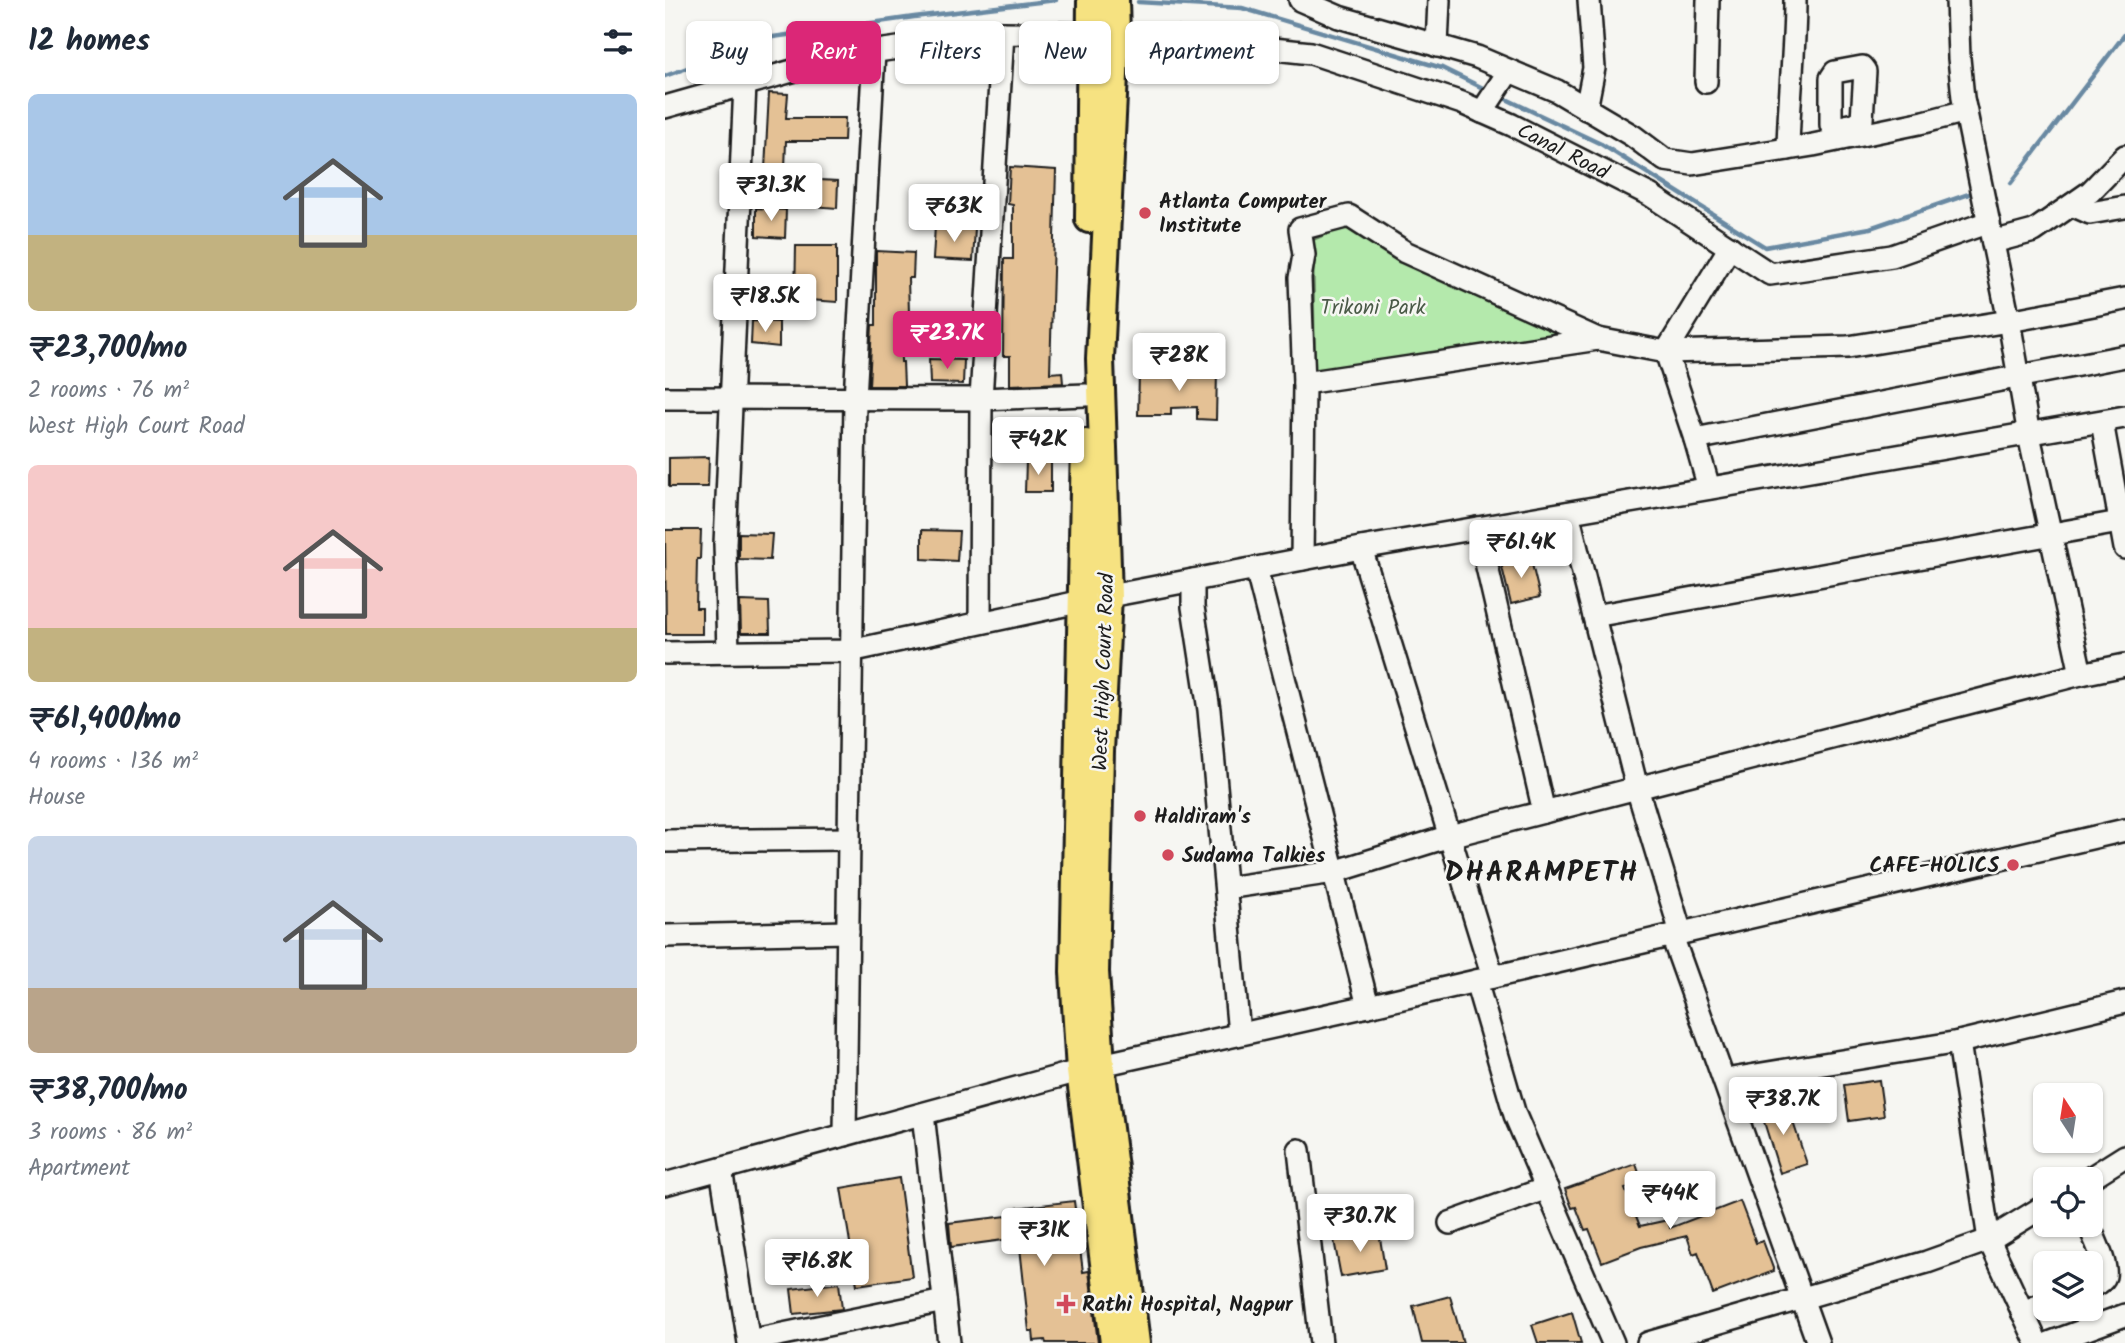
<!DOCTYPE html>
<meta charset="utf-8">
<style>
body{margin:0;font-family:Kalam,sans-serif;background:#f2f2f3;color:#1f2937;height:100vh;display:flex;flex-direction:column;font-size:26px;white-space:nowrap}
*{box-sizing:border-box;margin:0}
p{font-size:23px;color:#747a83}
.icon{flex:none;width:38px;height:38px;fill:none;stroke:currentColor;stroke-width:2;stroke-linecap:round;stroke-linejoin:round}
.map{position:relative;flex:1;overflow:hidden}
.drawer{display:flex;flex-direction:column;background:#fff;width:665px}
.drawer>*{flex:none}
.guide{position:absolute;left:21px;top:21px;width:665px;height:63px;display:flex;gap:14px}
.needle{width:46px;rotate:348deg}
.buttons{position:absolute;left:1368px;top:1083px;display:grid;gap:14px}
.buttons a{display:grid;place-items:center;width:70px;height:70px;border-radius:10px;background:#fff;box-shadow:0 2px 5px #0004;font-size:35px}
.price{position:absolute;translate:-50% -60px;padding:0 16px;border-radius:7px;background:#fff;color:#222;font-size:23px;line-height:46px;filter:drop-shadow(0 2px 4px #0008)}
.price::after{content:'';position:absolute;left:50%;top:42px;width:21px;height:16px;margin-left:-10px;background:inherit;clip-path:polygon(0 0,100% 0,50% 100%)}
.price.active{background:#db2777;color:#fff}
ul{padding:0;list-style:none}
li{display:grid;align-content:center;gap:14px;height:371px;padding:0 28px}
li span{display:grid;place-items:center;height:217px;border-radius:10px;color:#555}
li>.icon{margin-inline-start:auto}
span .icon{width:126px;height:126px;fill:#fffc;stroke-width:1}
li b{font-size:30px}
h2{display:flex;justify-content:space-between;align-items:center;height:84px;padding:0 28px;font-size:30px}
.tag{padding:0 24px;border-radius:10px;background:#fff;box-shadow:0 2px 5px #0004;font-size:24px;line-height:63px}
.tag.active{background:#db2777;color:#fff}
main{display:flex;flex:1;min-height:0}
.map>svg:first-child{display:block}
.green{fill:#b4e9ac;stroke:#688264;stroke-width:2}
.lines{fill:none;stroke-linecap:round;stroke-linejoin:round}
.stream{stroke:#6989a2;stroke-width:4.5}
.building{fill:#e4c195;stroke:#1c1c1c;stroke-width:2}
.minor-casing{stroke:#1c1c1c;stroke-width:26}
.major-casing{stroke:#1c1c1c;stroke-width:32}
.minor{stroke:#f6f6f2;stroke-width:21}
.major{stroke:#f6e281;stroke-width:26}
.poi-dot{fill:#d1495b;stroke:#f6f6f2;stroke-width:2.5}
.labels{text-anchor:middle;stroke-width:5;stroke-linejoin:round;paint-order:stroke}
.street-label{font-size:21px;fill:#1c1c1c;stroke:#f6f6f2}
.poi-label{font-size:21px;font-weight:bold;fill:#1c1c1c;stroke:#f6f6f2;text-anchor:start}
.park-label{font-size:21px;fill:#4a5a47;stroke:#f6f6f2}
.district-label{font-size:28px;font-weight:bold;letter-spacing:2px;fill:#1c1c1c;stroke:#f6f6f2}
</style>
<main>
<section class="drawer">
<h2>12 homes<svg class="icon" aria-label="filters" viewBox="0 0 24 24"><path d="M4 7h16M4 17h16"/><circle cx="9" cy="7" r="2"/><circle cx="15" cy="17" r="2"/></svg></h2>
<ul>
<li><span style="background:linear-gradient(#a9c7e8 65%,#c2b280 0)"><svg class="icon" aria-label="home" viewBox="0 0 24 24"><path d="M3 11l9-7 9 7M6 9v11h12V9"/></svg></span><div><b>₹23,700/mo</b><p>2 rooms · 76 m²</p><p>West High Court Road</p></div></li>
<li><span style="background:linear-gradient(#f6c9c9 75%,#c2b280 0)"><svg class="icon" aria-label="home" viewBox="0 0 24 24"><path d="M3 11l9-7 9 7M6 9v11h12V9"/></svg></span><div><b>₹61,400/mo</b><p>4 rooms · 136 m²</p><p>House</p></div></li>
<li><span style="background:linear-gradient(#c9d6e8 70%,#b9a48a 0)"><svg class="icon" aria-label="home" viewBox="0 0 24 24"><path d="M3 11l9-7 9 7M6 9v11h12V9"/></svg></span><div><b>₹38,700/mo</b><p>3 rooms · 86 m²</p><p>Apartment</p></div></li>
</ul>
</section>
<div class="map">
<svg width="1460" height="1343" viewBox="0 0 1460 1343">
<rect width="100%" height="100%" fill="#f6f6f2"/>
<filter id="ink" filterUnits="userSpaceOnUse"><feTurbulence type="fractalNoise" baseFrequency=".0143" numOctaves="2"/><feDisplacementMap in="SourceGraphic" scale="14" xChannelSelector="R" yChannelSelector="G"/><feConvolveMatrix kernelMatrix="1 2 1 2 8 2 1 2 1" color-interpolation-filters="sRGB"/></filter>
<g filter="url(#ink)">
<path class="green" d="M679 227 917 341 650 372 648 240Z"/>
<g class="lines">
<path class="stream" d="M473 2 577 8 777 68 822 90
M0 76 108 37 249 17 391 0
M837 97 936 144 1100 247 1205 228 1304 194
M1346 183 1460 34"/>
</g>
<path class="building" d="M104 93 123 94 121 118H180L179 141H121L120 170 100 169Z
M345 167 391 170 385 373 397 372 398 383 345 385V356H338L339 259H348V205L343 204Z
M134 179 173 181 172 208 134 205Z
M91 208 121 210 120 238 91 236Z
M270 226 310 228 308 261 268 259Z
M131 246H172V302L130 299Z
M211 251 249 253 248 278H243L244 314H236V362H238L239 386H204L207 325H211Z
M87 321 114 322V347L86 344Z
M264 359 299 360 298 384 265 383Z
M533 370H552L551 420 532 419V407L506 408V415H473L474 374H527V371Z
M44 457 43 487H4V458Z
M361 461H386V492H360Z
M0 530H36L35 559H32L31 608H37V634H1Z
M257 530 294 531 292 561 257 559Z
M74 533 107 534 105 560 74 559Z
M865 556 875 597 846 604 836 563Z
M75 601 104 602 105 633H76Z
M1214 1080 1219 1116 1184 1121 1179 1085Z
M1121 1101 1142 1164 1115 1173 1095 1109Z
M971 1164 977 1182 960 1189 975 1226 1003 1220 1005 1228 1075 1201 1091 1243 1098 1241 1109 1271 1048 1294 1033 1252 1028 1254 1022 1236 976 1247 937 1262 924 1229 920 1230 911 1207 907 1208 900 1189Z
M234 1178 247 1277 192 1285 176 1188Z
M409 1201 418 1272 424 1271 433 1343H381L380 1340 369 1341 368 1331H364L354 1238 286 1247 284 1223 351 1215 350 1208Z
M714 1232 720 1269 676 1277 669 1240Z
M174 1283 177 1309 129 1314 126 1289Z
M785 1296 798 1343H757L748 1306Z
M907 1312 916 1343H873L867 1325Z"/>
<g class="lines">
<defs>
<g id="minor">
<path d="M635 0 674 17 812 57 892 91 968 136 1000 160 1027 164 1148 145 1259 122 1301 111"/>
<path d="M1292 0 1294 58 1298 98 1344 321 1364 435 1416 674"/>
<path id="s1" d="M451 35 486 36 646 53 797 103 847 125 985 195 1105 274 1227 256 1324 222"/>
<path d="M772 46 774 0"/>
<path d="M1041 82 1043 0"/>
<path d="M0 107 184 55 338 33 427 34"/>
<path d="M921 109 929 68 924 0"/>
<path d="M817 112 844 71"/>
<path d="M1193 123 1172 128 1166 125V78L1170 72 1197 67 1200 71 1196 135"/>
<path d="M1123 149C1124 99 1130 50 1130 0"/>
<path d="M1407 205 1425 213 1460 207"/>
<path d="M1328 242 1369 231 1425 192 1460 156"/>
<path d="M1065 247 1001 352 1030 439 1460 356"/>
<path d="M639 383 933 339 1001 352 1183 347 1344 321 1460 299"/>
<path d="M0 398 316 399 421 395"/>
<path d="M1437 422 1460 548"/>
<path d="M1030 439 1044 488"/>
<path d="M903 513 972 788 1016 933"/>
<path d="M813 528 879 812"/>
<path d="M696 548 828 977"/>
<path d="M637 559 639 383 635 278 639 255 635 229 684 216 740 252 933 339"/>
<path d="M591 568 703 1006"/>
<path d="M528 580V607L544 710 574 1034"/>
<path d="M929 616 1460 521"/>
<path d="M315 622 316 399 338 33"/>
<path d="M63 652 60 544 80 84"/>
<path d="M0 653 185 651 418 601 696 548 1460 417"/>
<path d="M0 841 184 839"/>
<path d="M561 888 669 872 785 836 1416 674 1460 665"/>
<path d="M0 936 183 932"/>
<path d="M1007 936 1153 1343"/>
<path d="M811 981 850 1115 948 1343"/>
<path d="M1294 1042 1324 1240 1372 1343"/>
<path d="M1060 1080 1294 1042 1460 1002"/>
<path d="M258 1114 284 1343"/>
<path d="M180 1135 190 399 209 52"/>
<path d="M634 1150 656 1343"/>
<path d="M56 1169 84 1343"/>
<path d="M1422 1180 1460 1156"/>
<path d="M0 1184 436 1065 703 1006 1460 830"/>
<path d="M785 1223 882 1188"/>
<path d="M1424 1225C1428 1236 1443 1265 1440 1276 1438 1282 1432 1284 1426 1286"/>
<path d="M1357 1312 1381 1303"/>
<path d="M84 1341 279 1301"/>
<path d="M983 1343 1262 1262 1324 1240 1381 1205"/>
<path d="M1384 1343 1460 1315"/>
</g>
<path id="major" d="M450 0 451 35 435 359 443 596 435 751 430 972 436 1065 471 1343
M424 219 426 0
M420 443 409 972 415 1071 449 1343"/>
</defs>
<use href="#minor" class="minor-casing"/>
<use href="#major" class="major-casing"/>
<use href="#minor" class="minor"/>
<use href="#major" class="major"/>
</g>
</g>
<g class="poi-dot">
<circle cx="480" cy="213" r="7"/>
<circle cx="475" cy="816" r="7"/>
<circle cx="503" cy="855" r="7"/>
<circle cx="1348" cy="865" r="7"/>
<path d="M397.5 1293.5h7v7h7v7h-7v7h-7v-7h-7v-7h7z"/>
</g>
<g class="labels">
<g class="street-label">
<text dy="7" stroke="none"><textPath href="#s1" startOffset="467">Canal Road</textPath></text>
<text transform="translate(438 672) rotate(-88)" y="7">West High Court Road</text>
</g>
<g class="poi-label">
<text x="494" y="208">Atlanta Computer<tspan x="494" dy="24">Institute</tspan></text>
<text x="489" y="823">Haldiram's</text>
<text x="517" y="862">Sudama Talkies</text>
<text x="1334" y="872" text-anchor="end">CAFE-HOLICS</text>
<text x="417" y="1311">Rathi Hospital, Nagpur</text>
</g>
<g class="park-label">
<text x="708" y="314">Trikoni Park</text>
</g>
<g class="district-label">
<text x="877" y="881">DHARAMPETH</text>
</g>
</g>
</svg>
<div class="buttons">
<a><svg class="needle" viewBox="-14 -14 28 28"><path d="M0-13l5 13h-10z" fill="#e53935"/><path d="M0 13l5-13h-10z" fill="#747a83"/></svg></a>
<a><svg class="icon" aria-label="locate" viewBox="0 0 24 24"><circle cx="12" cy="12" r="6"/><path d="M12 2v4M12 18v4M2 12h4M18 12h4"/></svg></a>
<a><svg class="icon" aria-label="layers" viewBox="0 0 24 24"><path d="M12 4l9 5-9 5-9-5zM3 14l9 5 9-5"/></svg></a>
</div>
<b class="price" style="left:106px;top:223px">₹31.3K</b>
<b class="price" style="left:289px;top:244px">₹63K</b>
<b class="price" style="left:100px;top:334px">₹18.5K</b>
<b class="price active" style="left:282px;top:371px">₹23.7K</b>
<b class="price" style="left:514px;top:393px">₹28K</b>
<b class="price" style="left:373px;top:477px">₹42K</b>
<b class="price" style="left:856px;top:580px">₹61.4K</b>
<b class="price" style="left:1118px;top:1137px">₹38.7K</b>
<b class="price" style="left:1005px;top:1231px">₹44K</b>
<b class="price" style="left:695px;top:1254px">₹30.7K</b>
<b class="price" style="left:379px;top:1268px">₹31K</b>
<b class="price" style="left:152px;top:1299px">₹16.8K</b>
<div class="guide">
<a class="tag">Buy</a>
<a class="tag active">Rent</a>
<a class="tag">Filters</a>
<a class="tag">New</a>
<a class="tag">Apartment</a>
</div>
</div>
</main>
